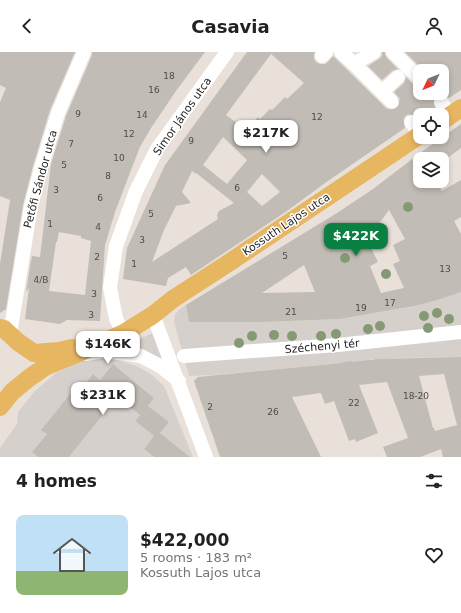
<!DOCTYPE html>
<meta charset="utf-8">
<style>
body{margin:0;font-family:"DejaVu Sans",sans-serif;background:#f6f6f6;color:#202124;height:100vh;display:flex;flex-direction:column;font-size:15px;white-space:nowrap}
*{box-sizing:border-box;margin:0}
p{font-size:13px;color:#757577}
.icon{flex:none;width:22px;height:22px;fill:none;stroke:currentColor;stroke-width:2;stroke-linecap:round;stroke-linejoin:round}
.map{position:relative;height:405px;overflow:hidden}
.panel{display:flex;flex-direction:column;background:#fff;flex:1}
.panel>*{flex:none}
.needle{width:26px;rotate:227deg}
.controls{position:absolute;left:413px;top:12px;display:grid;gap:8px}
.controls a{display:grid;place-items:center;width:36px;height:36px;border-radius:8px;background:#fff;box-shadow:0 2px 6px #0003;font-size:20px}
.price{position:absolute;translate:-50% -34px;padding:0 9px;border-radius:8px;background:#fff;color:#222;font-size:13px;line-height:26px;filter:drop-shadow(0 1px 2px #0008)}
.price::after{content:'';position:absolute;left:50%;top:24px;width:12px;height:9px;margin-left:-6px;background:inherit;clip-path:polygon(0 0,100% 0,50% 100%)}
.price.active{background:#0b8043;color:#fff}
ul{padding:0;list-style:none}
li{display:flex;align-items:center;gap:12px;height:100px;padding:0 16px}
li+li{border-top:1px solid #e0e0e0}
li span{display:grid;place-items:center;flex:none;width:112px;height:80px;border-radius:8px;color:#555}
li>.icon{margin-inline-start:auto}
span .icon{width:48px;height:48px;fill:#fffc;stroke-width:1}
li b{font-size:17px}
h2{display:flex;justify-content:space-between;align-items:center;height:48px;padding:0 16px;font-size:17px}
header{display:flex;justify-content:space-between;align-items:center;height:52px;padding:0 16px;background:#fff;font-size:18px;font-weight:700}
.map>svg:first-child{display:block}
.plaza{fill:#d6d0cc}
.building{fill:#c1bcb5;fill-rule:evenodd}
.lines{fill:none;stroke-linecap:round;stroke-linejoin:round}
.minor-tunnel{stroke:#c2bbb6;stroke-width:14;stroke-dasharray:14 7;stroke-linecap:butt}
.minor{stroke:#fff;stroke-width:14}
.major{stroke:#e7b661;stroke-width:18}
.tree{fill:#859972}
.labels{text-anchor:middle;stroke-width:3;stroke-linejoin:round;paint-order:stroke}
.number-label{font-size:9px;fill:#4e4c4a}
.street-label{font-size:11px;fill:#272727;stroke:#fff}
</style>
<header><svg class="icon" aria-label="back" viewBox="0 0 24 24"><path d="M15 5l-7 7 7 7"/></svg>Casavia<svg class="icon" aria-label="person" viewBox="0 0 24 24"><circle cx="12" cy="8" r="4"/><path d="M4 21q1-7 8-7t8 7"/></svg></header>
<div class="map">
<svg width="461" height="405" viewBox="0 0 461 405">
<rect width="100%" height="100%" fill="#e9e0da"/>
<path class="plaza" d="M461 240V305L397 306 380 308 379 307H370V309L352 310 351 309 343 310 342 311 213 323 189 324 174 270 175 263 179 258 186 253 189 270H263L340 267 404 256Z
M153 281 164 310 142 299 125 294Z
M103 304 137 314 152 323 164 334 193 405H180L184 400 160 381 168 370 148 354 154 346 113 312 100 328 93 322 79 339 75 336 42 377 47 382 32 400 38 405H0V396L17 372 18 360 35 339 56 321 83 308Z
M117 345 140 363 135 369 154 384 144 397 154 405H69Z"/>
<path class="building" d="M0 0H75L50 58 33 114 23 153 6 257 0 261V212L10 148 0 144V50L6 36 0 33Z
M92 0H205L176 39 151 76 140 95 131 118 115 160 105 193 100 269 67 268 60 272 25 267 29 236 26 240 30 214 32 204 40 205 51 112 66 64 92 3ZM59 180 81 184V186L91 189 85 243 49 239 56 190H57Z
M247 0H315L314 2V7L316 10 320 12H325L328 10 333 4 386 56 390 58H395L398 56 400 53V47L394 40 404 31 406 25 414 33 420 35V41H442V19H424L405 0H461V38L449 46 444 42H440L437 43 434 46 433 50 435 56 424 63H420V65L419 66 414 62H410L407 63 404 66 403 70 405 76 325 131 287 159 191 223 186 215 168 226 166 234 123 227 127 196 165 113ZM271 2 304 31 287 47 285 45 272 58 270 57 260 67 258 65 246 78 226 63ZM223 85 247 108 227 132 203 113ZM192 119 196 122V121L234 151 219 159 217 163 218 167 152 210 164 178 176 154 191 151 182 140ZM262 122 280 140 262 154 247 140Z
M382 0H385V3L387 6 398 17 392 19 382 28 368 14 379 7 382 4Z
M461 72V96L446 107H420V129H436L442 139 461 128V165L454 169 461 182V240L437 248 414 254 340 267 263 270H189L186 253 337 161 373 137 420 101ZM389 158 405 187 393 193 400 209 393 212 404 236 381 241 370 214 378 210 367 188ZM304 213 315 240 262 241Z
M461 305V405H443L441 397 420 405H387L383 395 408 386 387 330 359 333 378 381 356 390 355 387 349 389 334 349 325 352 321 341 292 345 321 405H220L194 329 198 325 342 311 343 310 351 309 352 310 378 307ZM444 322 457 373 435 379 434 376H433L419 324Z
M113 312 154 346 148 354 169 370 160 381 190 405H154L144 397 154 384 135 369 140 363 117 345 69 405H38L32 400 47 382 41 378 75 336 79 339 93 322 100 328Z"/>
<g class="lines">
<path class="minor-tunnel" d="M433 41 441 50
M392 50 411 70"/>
<path class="minor" d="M341 0 354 12
M374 0 354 12 392 50
M393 0 420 27
M322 4 326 0
M382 40 398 25
M441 50 450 63
M411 70 420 83
M153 263 206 405
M124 281 117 269 115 262 110 235 116 194 136 139 157 97 227 0
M10 282 31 154 41 116 58 61 84 0
M86 302 104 299 141 304 160 314 179 329
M184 304 338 293 461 280"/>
<path class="major" d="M442 69 461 56
M0 276 4 277 18 290 34 301 59 299 72 296
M0 355 12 340 29 326 45 315 74 303 124 281 153 263 173 247 227 212 420 83"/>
</g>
<g class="tree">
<circle cx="408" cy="155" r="5"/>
<circle cx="345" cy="206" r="5"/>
<circle cx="386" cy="222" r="5"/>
<circle cx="437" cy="261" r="5"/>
<circle cx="424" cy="264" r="5"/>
<circle cx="449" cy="267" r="5"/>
<circle cx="380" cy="274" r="5"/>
<circle cx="428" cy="276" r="5"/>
<circle cx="368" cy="277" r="5"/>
<circle cx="336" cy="282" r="5"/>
<circle cx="274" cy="283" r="5"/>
<circle cx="252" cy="284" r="5"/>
<circle cx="292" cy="284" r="5"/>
<circle cx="321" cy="284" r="5"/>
<circle cx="239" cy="291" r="5"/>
</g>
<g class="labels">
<g class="number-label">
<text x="169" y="27">18</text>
<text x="154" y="41">16</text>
<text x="78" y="65">9</text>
<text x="142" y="66">14</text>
<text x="317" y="68">12</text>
<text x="129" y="85">12</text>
<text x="191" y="92">9</text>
<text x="71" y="95">7</text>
<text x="119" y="109">10</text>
<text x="64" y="116">5</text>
<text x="108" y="127">8</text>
<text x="237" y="139">6</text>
<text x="56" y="141">3</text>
<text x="100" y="149">6</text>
<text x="151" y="165">5</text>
<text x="50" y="175">1</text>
<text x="98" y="178">4</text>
<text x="142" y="191">3</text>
<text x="285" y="207">5</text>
<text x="97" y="208">2</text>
<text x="134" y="215">1</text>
<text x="445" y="220">13</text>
<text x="41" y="231">4/B</text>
<text x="94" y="245">3</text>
<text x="390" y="254">17</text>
<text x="361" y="259">19</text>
<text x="291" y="263">21</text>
<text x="91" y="266">3</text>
<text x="416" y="347">18-20</text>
<text x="354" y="354">22</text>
<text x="210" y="358">2</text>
<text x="273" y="363">26</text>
</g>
<g class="street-label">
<text transform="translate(182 64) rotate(-55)" y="4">Simor János utca</text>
<text transform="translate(40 127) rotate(-75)" y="4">Petőfi Sándor utca</text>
<text transform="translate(286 172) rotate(-34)" y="4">Kossuth Lajos utca</text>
<text transform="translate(322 294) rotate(-5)" y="4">Széchenyi tér</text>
</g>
</g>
</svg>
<div class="controls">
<a><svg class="needle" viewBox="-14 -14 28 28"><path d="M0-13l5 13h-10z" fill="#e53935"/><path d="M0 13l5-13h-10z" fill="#757577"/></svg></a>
<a><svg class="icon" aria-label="locate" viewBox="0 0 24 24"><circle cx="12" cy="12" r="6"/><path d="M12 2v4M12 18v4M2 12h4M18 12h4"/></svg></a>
<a><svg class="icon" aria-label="layers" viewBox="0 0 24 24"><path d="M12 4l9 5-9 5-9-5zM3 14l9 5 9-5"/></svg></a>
</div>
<b class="price" style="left:266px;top:102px">$217K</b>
<b class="price active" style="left:356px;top:205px">$422K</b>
<b class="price" style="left:108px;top:313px">$146K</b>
<b class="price" style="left:103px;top:364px">$231K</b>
</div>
<section class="panel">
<h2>4 homes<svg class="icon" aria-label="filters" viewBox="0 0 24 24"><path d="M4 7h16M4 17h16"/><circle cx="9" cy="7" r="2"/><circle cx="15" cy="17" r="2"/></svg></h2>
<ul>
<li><span style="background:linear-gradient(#bfe0f5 70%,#8fb573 0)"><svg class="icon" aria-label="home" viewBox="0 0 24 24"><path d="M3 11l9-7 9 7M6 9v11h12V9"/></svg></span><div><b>$422,000</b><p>5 rooms · 183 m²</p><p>Kossuth Lajos utca</p></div><svg class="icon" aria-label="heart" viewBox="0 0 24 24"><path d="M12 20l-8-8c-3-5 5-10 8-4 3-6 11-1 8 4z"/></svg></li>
</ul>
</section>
